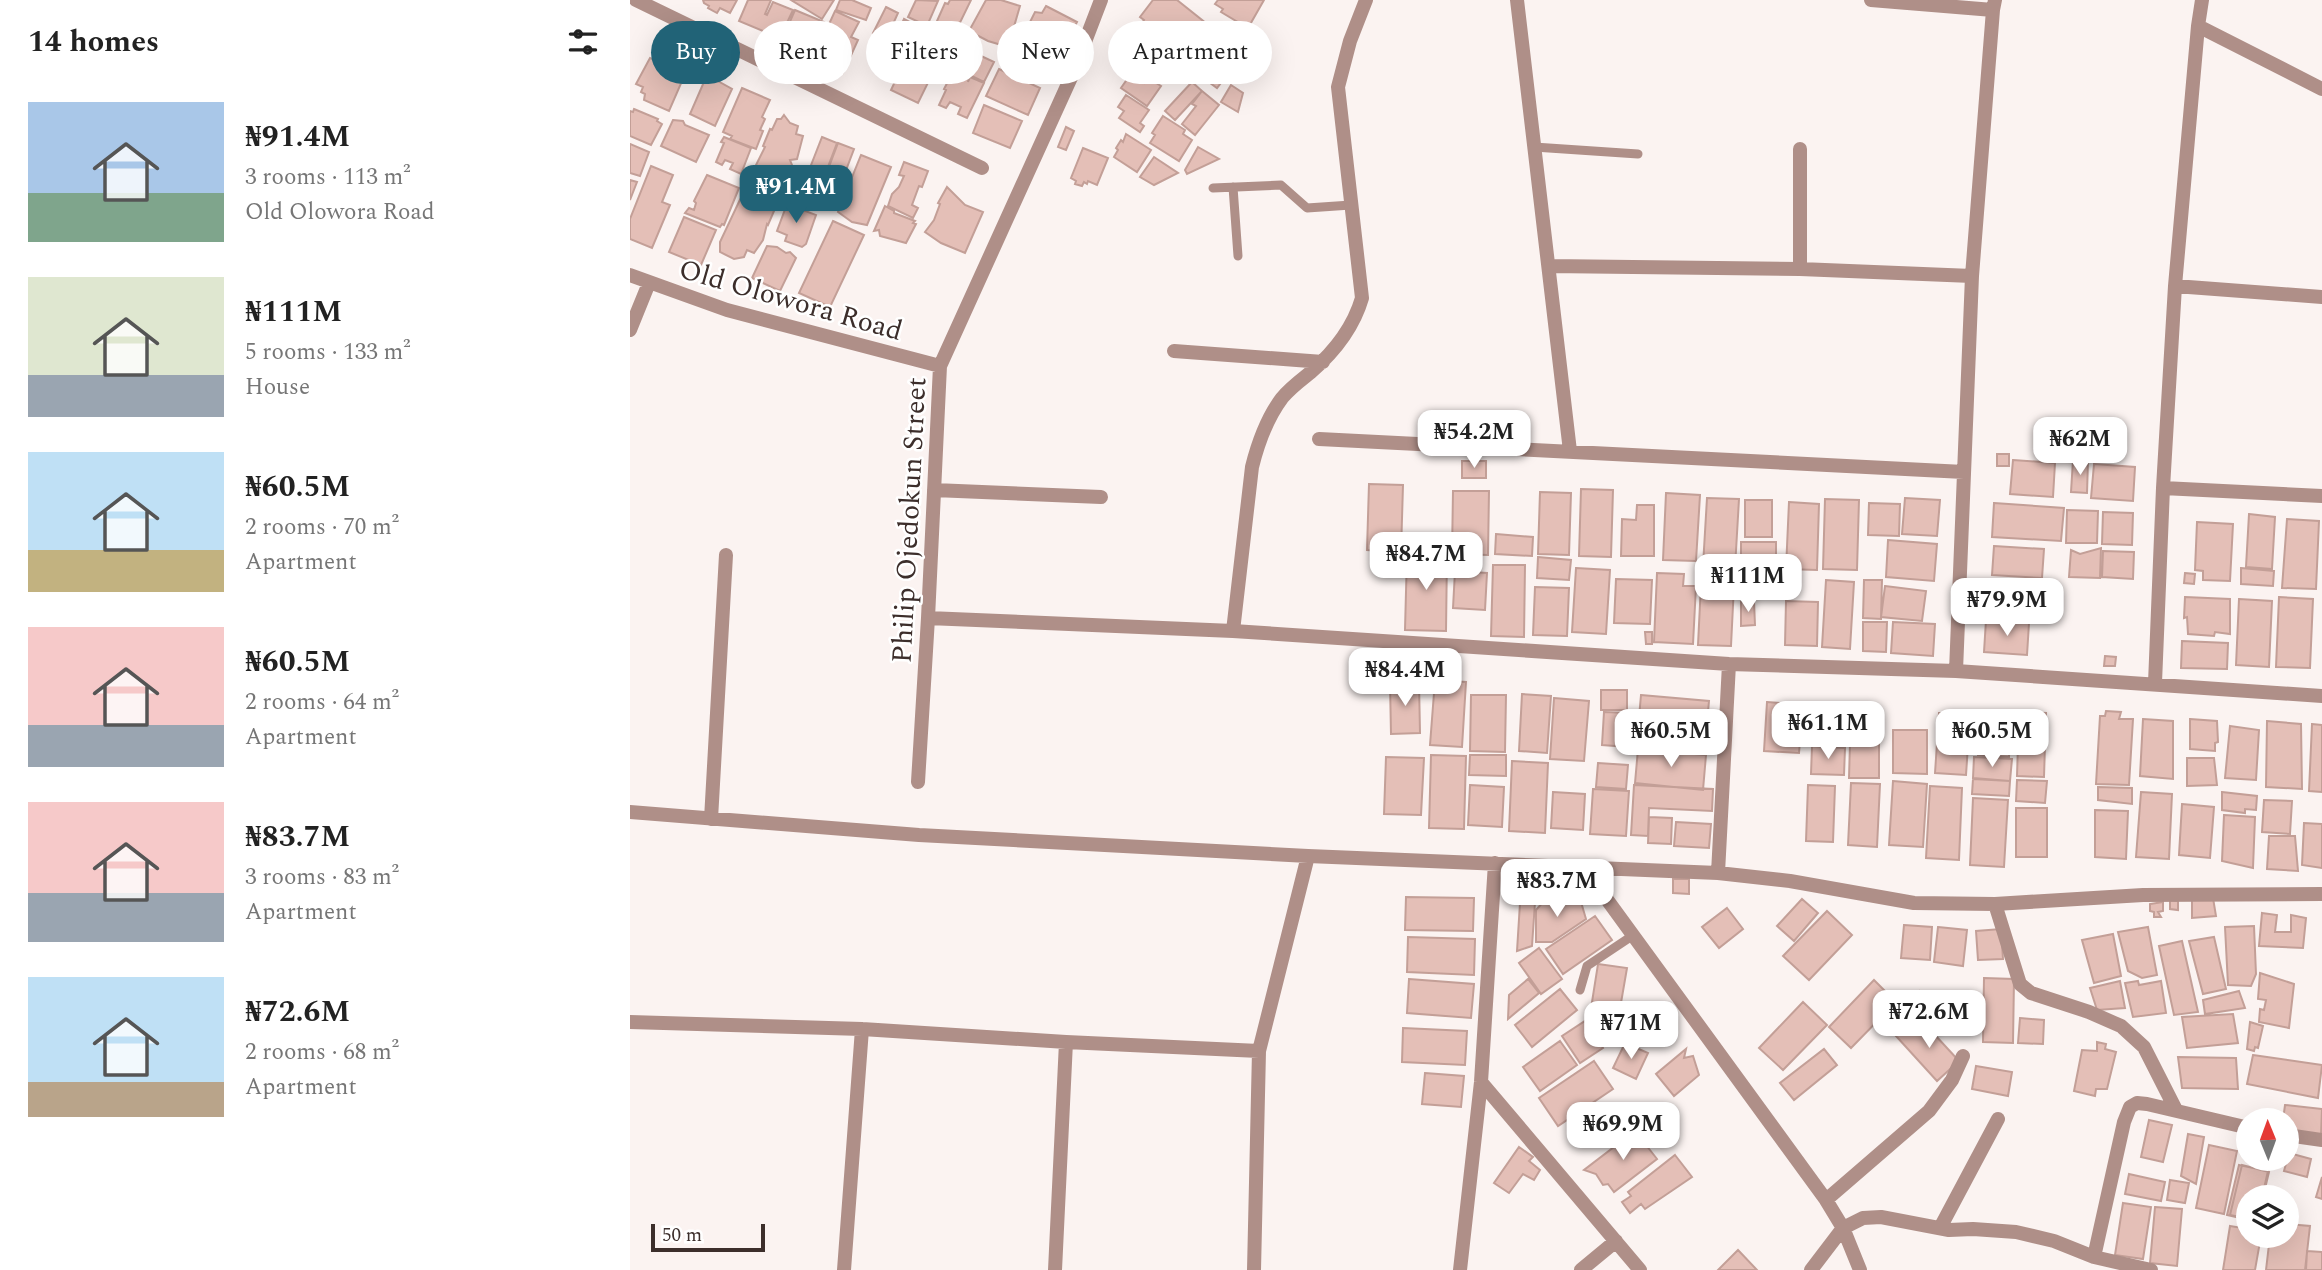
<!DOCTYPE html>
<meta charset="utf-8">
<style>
body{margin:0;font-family:Spectral,serif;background:#f2f2f2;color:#222;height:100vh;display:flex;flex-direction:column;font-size:26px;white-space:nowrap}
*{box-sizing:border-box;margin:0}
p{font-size:23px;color:#767676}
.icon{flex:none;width:38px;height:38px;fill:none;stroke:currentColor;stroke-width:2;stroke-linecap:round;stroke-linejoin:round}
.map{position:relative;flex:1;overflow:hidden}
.drawer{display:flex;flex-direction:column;background:#fff;width:630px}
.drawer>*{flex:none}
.hud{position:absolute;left:21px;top:21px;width:665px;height:63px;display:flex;gap:14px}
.needle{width:46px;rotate:359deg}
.fabs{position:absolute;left:1606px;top:1108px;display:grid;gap:14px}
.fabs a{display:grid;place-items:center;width:63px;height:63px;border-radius:50%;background:#fff;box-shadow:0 7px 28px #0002;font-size:35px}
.scale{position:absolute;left:21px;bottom:18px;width:114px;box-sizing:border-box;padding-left:7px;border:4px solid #3c2e2b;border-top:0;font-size:19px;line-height:24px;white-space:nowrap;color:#3c2e2b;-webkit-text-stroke:5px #fff;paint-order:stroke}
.price{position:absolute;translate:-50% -60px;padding:0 16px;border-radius:14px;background:#fff;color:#222;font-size:23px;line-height:46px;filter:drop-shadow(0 2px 4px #0008)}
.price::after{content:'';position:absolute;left:50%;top:42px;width:21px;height:16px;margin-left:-10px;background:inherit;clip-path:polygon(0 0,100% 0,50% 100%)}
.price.selected{background:#216377;color:#fff}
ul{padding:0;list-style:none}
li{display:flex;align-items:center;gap:21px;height:175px;padding:0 28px}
li span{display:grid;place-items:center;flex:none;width:196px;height:140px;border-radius:0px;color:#555}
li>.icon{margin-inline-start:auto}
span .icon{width:84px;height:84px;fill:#fffc;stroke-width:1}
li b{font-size:30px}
h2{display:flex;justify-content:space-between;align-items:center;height:84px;padding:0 28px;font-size:30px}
.pill{padding:0 24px;border-radius:32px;background:#fff;box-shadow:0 7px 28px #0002;font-size:24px;line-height:63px}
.pill.selected{background:#216377;color:#fff}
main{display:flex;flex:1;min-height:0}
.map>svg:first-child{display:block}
.building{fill:#e4bfb7;stroke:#c39f97;stroke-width:2}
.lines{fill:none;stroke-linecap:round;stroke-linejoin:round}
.lane{stroke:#af8f88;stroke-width:9}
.street{stroke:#af8f88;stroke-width:14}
.labels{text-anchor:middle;stroke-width:5;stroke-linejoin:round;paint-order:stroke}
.street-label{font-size:28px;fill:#3c2e2b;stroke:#fff}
</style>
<main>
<section class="drawer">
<h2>14 homes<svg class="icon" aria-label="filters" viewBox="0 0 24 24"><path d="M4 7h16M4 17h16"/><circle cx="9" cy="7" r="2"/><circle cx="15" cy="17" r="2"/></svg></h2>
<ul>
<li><span style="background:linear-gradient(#a9c7e8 65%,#7fa58c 0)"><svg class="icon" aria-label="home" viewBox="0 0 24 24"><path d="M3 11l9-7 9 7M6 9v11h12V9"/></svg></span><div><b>₦91.4M</b><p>3 rooms · 113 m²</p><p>Old Olowora Road</p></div></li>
<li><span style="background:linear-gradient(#dfe7d0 70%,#9aa5b1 0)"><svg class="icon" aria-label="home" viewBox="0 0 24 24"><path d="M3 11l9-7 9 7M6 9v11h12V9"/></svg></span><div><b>₦111M</b><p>5 rooms · 133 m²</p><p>House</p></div></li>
<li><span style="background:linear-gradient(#bfe0f5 70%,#c2b280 0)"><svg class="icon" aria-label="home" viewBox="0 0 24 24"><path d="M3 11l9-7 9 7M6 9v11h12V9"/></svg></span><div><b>₦60.5M</b><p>2 rooms · 70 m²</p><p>Apartment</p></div></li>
<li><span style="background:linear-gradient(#f6c9c9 70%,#9aa5b1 0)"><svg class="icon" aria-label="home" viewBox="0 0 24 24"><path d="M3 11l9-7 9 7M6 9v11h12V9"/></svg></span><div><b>₦60.5M</b><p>2 rooms · 64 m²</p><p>Apartment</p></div></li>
<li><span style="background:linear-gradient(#f6c9c9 65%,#9aa5b1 0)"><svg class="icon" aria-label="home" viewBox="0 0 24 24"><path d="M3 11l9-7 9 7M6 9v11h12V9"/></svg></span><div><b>₦83.7M</b><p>3 rooms · 83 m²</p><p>Apartment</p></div></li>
<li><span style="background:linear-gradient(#bfe0f5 75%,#b9a48a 0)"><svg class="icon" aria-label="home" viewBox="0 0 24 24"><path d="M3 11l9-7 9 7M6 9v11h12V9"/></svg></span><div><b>₦72.6M</b><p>2 rooms · 68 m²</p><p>Apartment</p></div></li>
</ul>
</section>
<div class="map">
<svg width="1692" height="1270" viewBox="0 0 1692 1270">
<rect width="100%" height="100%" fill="#fbf3f1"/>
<path class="building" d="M73 0H107L100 13 90 8 87 13 78 8 79 6 74 3Z
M118 0H141L135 14 137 15 143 2 163 10 150 38 109 21Z
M161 0H204L192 19Z
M210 0H222L241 8 236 20 206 10Z
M286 0 308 1 297 26 278 17Z
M320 0H341L322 39 303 30 315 3 318 4Z
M356 0H371L390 6 378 47 358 41 339 31Z
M523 0H547L582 28 558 58 549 52 550 48 536 37 528 46 507 30 514 20 510 17Z
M588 0H634L618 28 591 12 593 9 585 4Z
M416 6 447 22 434 46 397 28 405 12 412 13Z
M256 7 268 13 263 24 270 28 274 19 287 26 276 50 243 33Z
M165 10 194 22 180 55 169 50 168 54 159 50 161 47 151 42Z
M205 11 229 22 221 37 228 40 213 73 183 59Z
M290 29 318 42 288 103 261 90Z
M507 32 551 66 540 80 528 71 524 75 499 56 501 53 496 50Z
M604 34 614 39 606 53 596 47Z
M387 39 417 54 415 59 425 64 416 81 376 61Z
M573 44 603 67 587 88 556 65Z
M334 48 364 62 354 82 325 68Z
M31 56 36 59 37 56 59 65 39 111 14 100 15 94 11 92 13 87 6 84 20 58 28 61Z
M505 68 513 74 509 80 514 83 518 78 531 86 517 106 491 88Z
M369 69 410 88 398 115 356 96Z
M324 70 339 76 338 82 340 77 354 83 337 118 328 114 331 107 320 102 316 108 309 105 316 90 314 89Z
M77 75 102 89 85 126 60 114Z
M562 82 572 91 545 120 535 111Z
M601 85 613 93 608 112 591 102Z
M112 88 140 100 132 117 135 119 130 130 133 131 126 149 100 139 102 136 93 132Z
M572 91 589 105 565 135 552 124 566 106 562 104Z
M496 95 519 110 510 123 514 126 510 132 489 118 494 111 488 107Z
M354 105 392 121 380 148 343 133Z
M4 109 28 119 27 121 32 124 21 145 0 136V111L3 112Z
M154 115 160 123 168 126 166 134 173 136 167 159 160 160 162 165 160 175H157L156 178 160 180 156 190 136 191 129 187 124 178 126 165 135 147 133 146 140 129 142 130 147 119H151Z
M533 116 555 130 553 134 562 140 549 161 520 143 525 135 522 133Z
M43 120 53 121 55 125 79 135 66 162 31 146Z
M436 127 444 131 436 150 428 147Z
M496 134 521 150 507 172 484 157 488 150 486 148 491 140 493 142Z
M94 137 121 148 111 174 100 169 103 163 95 160 92 165 86 162 94 143 91 142Z
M192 137 207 143 196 172 192 171 189 177 178 173Z
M208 143 224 149 210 186 197 181 200 173 197 172Z
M0 144 19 152 10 176 0 173Z
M568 147 589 159 557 174 555 170Z
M453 148 478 158 467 185 458 181 457 184 454 182 452 186 445 184 446 181 441 178Z
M231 155 261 167 237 225 222 222 208 212Z
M524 157 548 173 524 185 510 177Z
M274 162 298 171 292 187 289 186 282 205 288 208 283 218 258 206 262 194 269 187 274 176 269 175Z
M21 166 43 175 32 202 40 205 22 248 0 239V219Z
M77 175 109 188 94 225 92 224 90 227 55 213 59 208 64 210 66 203 64 201Z
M0 180 7 182 0 200Z
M317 187 335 205 353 212 335 253 311 243 295 232 304 220 310 204 308 203Z
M115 189 130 195H141L143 205 142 209 144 211 138 225 137 224 133 240 124 253 117 250 114 257 104 259 90 252V242Z
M157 204 186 215 176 244 172 247 155 241 157 235 147 231Z
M255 206 264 211V213L285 221 283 223 286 224 276 243 250 236 249 230 244 231Z
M54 217 86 230 71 265 39 252Z
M203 221 234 235 200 307 169 293Z
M137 246 147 247 156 253 160 252 166 258 150 291 122 278Z
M1367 454H1379V466H1367Z
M1383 460 1425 463 1423 497 1380 494Z
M1443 460 1458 461 1457 493 1441 492Z
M832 461H856V478H832Z
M1464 464 1505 467 1503 501 1461 498Z
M739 484 773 485 771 552 737 550Z
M951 489 983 490 981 557 949 556Z
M823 491H859L858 555 822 554Z
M910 492 941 493 939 555 908 554Z
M1036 493 1070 495 1066 561 1033 560Z
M1077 498 1109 499 1105 568 1073 566Z
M1275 498 1310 500 1307 536 1272 534Z
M1195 499 1229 500 1227 570 1193 569Z
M1115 500H1142V537H1115Z
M1159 502 1189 504 1187 570 1156 569Z
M1239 503 1270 504 1269 536 1238 535Z
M1364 503 1434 508 1431 541 1362 537Z
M1007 505H1024V556H991L992 519 1006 520Z
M1437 510 1468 511 1467 543H1436Z
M1473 512 1503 513 1502 545 1472 544Z
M1619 514 1645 517 1642 569 1616 567Z
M1657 519 1689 521 1686 589 1652 588Z
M1567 522 1603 524 1600 581 1573 580V571L1565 570Z
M866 534 903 537 902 556 865 554Z
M1258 540 1307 544 1304 581 1256 577Z
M1111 542H1146V573H1111Z
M1364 546 1414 549 1412 578 1362 575Z
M1471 548 1470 578 1439 577 1441 550 1450 554Z
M1473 551 1504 552 1503 579 1472 577Z
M777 554H817L816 631 775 630Z
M908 557 941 560 939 580 907 578Z
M863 565H895L894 637 861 636Z
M946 568 980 570 976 634 942 632Z
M1078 568 1098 569V580L1078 579Z
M1611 568 1644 571 1643 586 1611 584Z
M825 571 857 573 855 610 823 608Z
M1027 573 1054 574 1053 586H1066L1063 644 1024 642Z
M1555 573 1565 574 1564 584 1554 583Z
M986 579 1022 580 1020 624 984 623Z
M1196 580 1224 582 1220 649 1192 647Z
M1234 580H1252L1251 619 1233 618Z
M1071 584 1104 585 1101 646 1068 645Z
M1255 586 1296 591 1292 621 1251 617Z
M1359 586 1403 590 1401 613 1357 608Z
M905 587 939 588 937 636 903 635Z
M1555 597 1600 599V634L1585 632 1584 636 1558 634 1557 617 1554 618Z
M1649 597 1683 599 1680 668 1646 667Z
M1609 599 1642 601 1639 667 1606 665Z
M1124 601 1125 625 1111 626V602Z
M1156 601 1188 602 1187 646 1155 645Z
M1356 620 1399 623 1397 655 1354 652Z
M1233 622H1257L1256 652 1233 651Z
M1263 622 1305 624 1303 656 1261 653Z
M1015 632H1022V644H1016Z
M1552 641 1598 643 1597 669 1551 668Z
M1475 656 1486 657 1485 666H1474Z
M805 680 836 682 832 747 800 745Z
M789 682 790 733 761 734 760 683Z
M971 690H997V710H971Z
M892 694 921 696 917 753 889 751Z
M841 695H876L875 752 840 751Z
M1011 695 1079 701 1075 745 1007 740Z
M924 698 959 701 954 761 920 759Z
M1137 702 1173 705 1169 753 1134 751Z
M1187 706 1216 707 1215 744 1186 742Z
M1221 709 1251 710 1250 741 1220 740Z
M1476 711 1491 712 1489 719H1503L1499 785 1466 784 1470 716H1475Z
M974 712 1000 713 998 747 972 745Z
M1389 712 1416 713 1414 777 1387 776Z
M1309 713 1340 715 1336 775 1305 773Z
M1350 713 1381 715 1379 757 1348 755Z
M1513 719 1543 721V779L1510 776Z
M1560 719 1587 721 1588 742 1585 743V751L1560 749Z
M1637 721 1671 724 1672 789 1636 787Z
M1682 724 1692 725V792L1679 791Z
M1600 726 1629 730 1626 780 1595 778Z
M1263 730H1297V774L1263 773Z
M1220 743H1249V778H1219Z
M1182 746 1215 748 1214 775 1181 774Z
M1008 749 1076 755 1073 790 1005 783Z
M801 755 836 756 834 829 799 828Z
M840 755H876V776L839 775Z
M756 757 794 758 791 815 754 814Z
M1344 757 1382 759 1380 781 1343 778Z
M1557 758H1584L1587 785 1557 786Z
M882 761 918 763 915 833 879 831Z
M968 763 998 765 996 789 966 787Z
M1343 779 1380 781 1379 796 1342 794Z
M1387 780 1417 781 1415 803 1386 801Z
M1263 781 1297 784 1293 847 1259 845Z
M1221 783 1250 784 1247 847 1218 845Z
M840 785 874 787 872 827 838 825Z
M1004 785 1083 789 1082 811 1019 808 1018 836 1001 835Z
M1178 785 1205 786 1203 842 1176 841Z
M1300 786 1332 788 1329 860 1296 858Z
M1468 787 1502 788V804L1468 800Z
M963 789 999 791 996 836 960 834Z
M923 792 955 794 953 830 921 828Z
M1511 792 1542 794 1539 859 1506 857Z
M1592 792 1627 796 1626 810 1615 809V813L1592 810Z
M1343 798 1378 800 1374 867 1340 865Z
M1634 800 1662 801 1660 834 1632 832Z
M1552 804 1584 807 1580 858 1549 855Z
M1386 808H1417V857H1386Z
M1465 810 1498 811 1496 859 1465 857Z
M1594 815 1625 817 1623 868 1592 861Z
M1019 817 1042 818 1041 844 1018 843Z
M1046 822 1081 824 1079 848 1044 846Z
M1674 823 1692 824V868L1672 865Z
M1639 836H1665L1668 871 1637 869Z
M1043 879H1059V894L1043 893Z
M891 887 906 888 902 946 887 951Z
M776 897 844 898 843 931 775 930Z
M1583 898 1586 916 1562 918V900Z
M1172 899 1188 913 1164 941 1147 926Z
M1540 900 1548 901V910L1540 909Z
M914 901 951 902 956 919 922 942H906V910Z
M1533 902V911L1528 912 1531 917H1524V912L1520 911V904Z
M1097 908 1113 929 1089 948 1072 927Z
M1197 911 1222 935 1179 980 1153 956Z
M1632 913 1647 915 1645 932H1661V915L1676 918 1673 948 1629 946Z
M965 916 982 940 933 974 916 949Z
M1274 925 1302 927 1300 960 1271 958Z
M1624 926 1626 974 1621 986 1598 985 1595 927Z
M1308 927 1337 930 1333 966 1304 962Z
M1518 927 1527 975 1512 978 1498 971 1488 932Z
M1371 929 1373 959 1348 960 1346 931Z
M1483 934 1491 976 1464 983 1452 940Z
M778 937 845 939 844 975 777 972Z
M1584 937 1596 989 1573 994 1559 941Z
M1552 941 1568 1012 1544 1015 1529 946Z
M909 948 932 979 911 994 889 963Z
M968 964 997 968 987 1026 959 1021Z
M1630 973 1664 984 1659 1028 1629 1022 1630 1009 1634 1010 1636 1000 1628 999Z
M1354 978 1384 979 1383 1043 1353 1042Z
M779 979 844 984 841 1018 777 1013Z
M898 979 909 993 878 1019 879 995Z
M1244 980 1266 1002 1221 1048 1199 1027Z
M1490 981 1495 1008 1467 1010 1460 988Z
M1508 981 1509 985 1531 981 1536 1013 1503 1017 1495 983Z
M930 989 947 1010 902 1047 885 1025Z
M1290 991 1342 1011 1334 1033 1281 1013Z
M1609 991 1615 1008 1575 1014 1573 1000Z
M1173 1002 1197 1025 1153 1070 1129 1048Z
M1603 1014 1608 1043 1557 1048 1552 1017Z
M993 1016 1011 1017 1010 1039 992 1038Z
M1014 1016H1030L1037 1035 1015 1042Z
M1390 1018 1414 1020 1413 1044 1388 1043Z
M955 1021 973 1048 950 1063 932 1036Z
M1293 1022 1329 1061 1307 1081 1266 1036Z
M1620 1022 1633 1026 1628 1048 1625 1047 1624 1051 1617 1049Z
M773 1028 837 1031 835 1065 772 1062Z
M930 1041 947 1065 910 1091 893 1067Z
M1467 1042 1476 1044 1475 1049 1486 1052 1477 1089H1466L1465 1096 1444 1091 1452 1050 1467 1051Z
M995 1043 1018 1053 1006 1079 983 1068Z
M1056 1049 1054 1058 1063 1056 1069 1075 1044 1096 1026 1074Z
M1194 1049 1207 1065 1164 1100 1150 1083Z
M1623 1055 1692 1065 1688 1098 1617 1084Z
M1548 1057 1606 1058 1608 1089 1552 1088Z
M964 1061 983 1089 928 1126 909 1098Z
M1346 1066 1382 1072 1378 1096 1342 1089Z
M795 1073 834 1076 831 1107 792 1104Z
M1655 1105 1692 1109 1691 1135 1657 1131V1120H1653Z
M1519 1120 1542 1125 1533 1162 1511 1157Z
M1005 1131 1027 1159 984 1192 978 1184 973 1185 966 1174 954 1170Z
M1558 1134 1574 1137 1566 1184 1551 1176Z
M1579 1145 1607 1151 1594 1214 1566 1208Z
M889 1147 903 1157 899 1161 910 1170 904 1180 893 1174 879 1193 864 1183Z
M1659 1153 1681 1159 1677 1177 1654 1171Z
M1045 1155 1062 1177 1015 1209 1011 1204 1000 1213 992 1202 1001 1196 998 1192Z
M1609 1165 1638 1171 1632 1197H1619V1220L1597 1215Z
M1612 1165 1639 1172 1633 1197H1619V1219L1600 1215Z
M1499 1174 1535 1182 1531 1201 1495 1194Z
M1692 1177V1199L1686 1197Z
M1540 1180 1559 1183 1555 1203 1537 1200Z
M1657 1202 1662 1204 1659 1221 1657 1220Z
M1493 1203 1521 1207 1513 1259 1485 1255Z
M1525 1207 1552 1209 1547 1266 1520 1263Z
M1657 1224 1680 1226 1675 1270H1636L1640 1236H1657Z
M1600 1226 1619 1229V1236H1631L1625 1270H1593Z
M1108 1250 1127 1270H1088Z
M1677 1251 1692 1252V1270H1676Z"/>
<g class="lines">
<path class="lane" d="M904 147 1008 154
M603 187 608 256
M583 188 651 185 677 208 721 205
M950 990 957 966 1002 936"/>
<path class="street" d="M6 0 352 168
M887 0 940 451
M1241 0 1363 10
M1568 26 1692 89
M1170 149V269
M919 266 1170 269 1342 276
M0 275 97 310 310 366
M1545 286 1692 297
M0 330 19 283
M544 351 693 362
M689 439 1334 472
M1533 488 1692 496
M304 490 471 497
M298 618 603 631 1099 664 1326 671 1692 696
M603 631 622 467C628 443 637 418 652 398 660 388 671 380 681 372 704 352 723 329 732 298L708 87 720 41 736 0
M1326 671 1342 276 1363 10 1365 0
M1525 683 1533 488 1545 286 1568 26 1572 0
M288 782 298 618 310 366 443 73 471 0
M0 812 289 835 678 856 1088 873 1160 881 1284 903 1365 904 1513 895 1692 894
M81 819 96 555
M954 868 1196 1200 1213 1228 1230 1270
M1088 873 1099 664
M1365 904 1390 984 1401 993 1459 1012 1491 1026 1514 1047 1546 1110
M0 1022 232 1029 436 1042 629 1051
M851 1082 1010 1270
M1657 1135 1692 1140
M1196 1200 1299 1111 1322 1080 1333 1056
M1310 1228 1368 1119
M1464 1257 1494 1122 1500 1107 1507 1103 1517 1104 1619 1128
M214 1270 232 1029
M425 1270 436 1042
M624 1270 629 1051 678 856
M830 1270 851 1082 865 863
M951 1270 986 1241
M1181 1270 1213 1228 1233 1218 1251 1217 1319 1230 1343 1229 1386 1232 1424 1241 1464 1257 1521 1270"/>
</g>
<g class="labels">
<g class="street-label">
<text transform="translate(161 299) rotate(16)" y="10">Old Olowora Road</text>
<text transform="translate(278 520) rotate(-87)" y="10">Philip Ojedokun Street</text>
</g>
</g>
</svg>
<div class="fabs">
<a><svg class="needle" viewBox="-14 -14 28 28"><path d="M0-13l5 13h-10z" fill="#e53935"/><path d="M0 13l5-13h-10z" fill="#767676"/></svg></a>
<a><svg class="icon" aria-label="layers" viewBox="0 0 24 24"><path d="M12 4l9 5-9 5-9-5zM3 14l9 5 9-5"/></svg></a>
</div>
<div class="scale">50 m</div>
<b class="price selected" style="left:166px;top:225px">₦91.4M</b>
<b class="price" style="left:844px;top:470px">₦54.2M</b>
<b class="price" style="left:1450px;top:477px">₦62M</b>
<b class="price" style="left:796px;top:592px">₦84.7M</b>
<b class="price" style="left:1118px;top:614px">₦111M</b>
<b class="price" style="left:1377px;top:638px">₦79.9M</b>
<b class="price" style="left:775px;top:708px">₦84.4M</b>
<b class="price" style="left:1198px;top:761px">₦61.1M</b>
<b class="price" style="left:1041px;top:769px">₦60.5M</b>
<b class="price" style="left:1362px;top:769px">₦60.5M</b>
<b class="price" style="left:927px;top:919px">₦83.7M</b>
<b class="price" style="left:1299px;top:1050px">₦72.6M</b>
<b class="price" style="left:1001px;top:1061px">₦71M</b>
<b class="price" style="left:993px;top:1162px">₦69.9M</b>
<div class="hud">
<a class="pill selected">Buy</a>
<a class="pill">Rent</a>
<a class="pill">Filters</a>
<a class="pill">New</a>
<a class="pill">Apartment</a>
</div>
</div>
</main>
